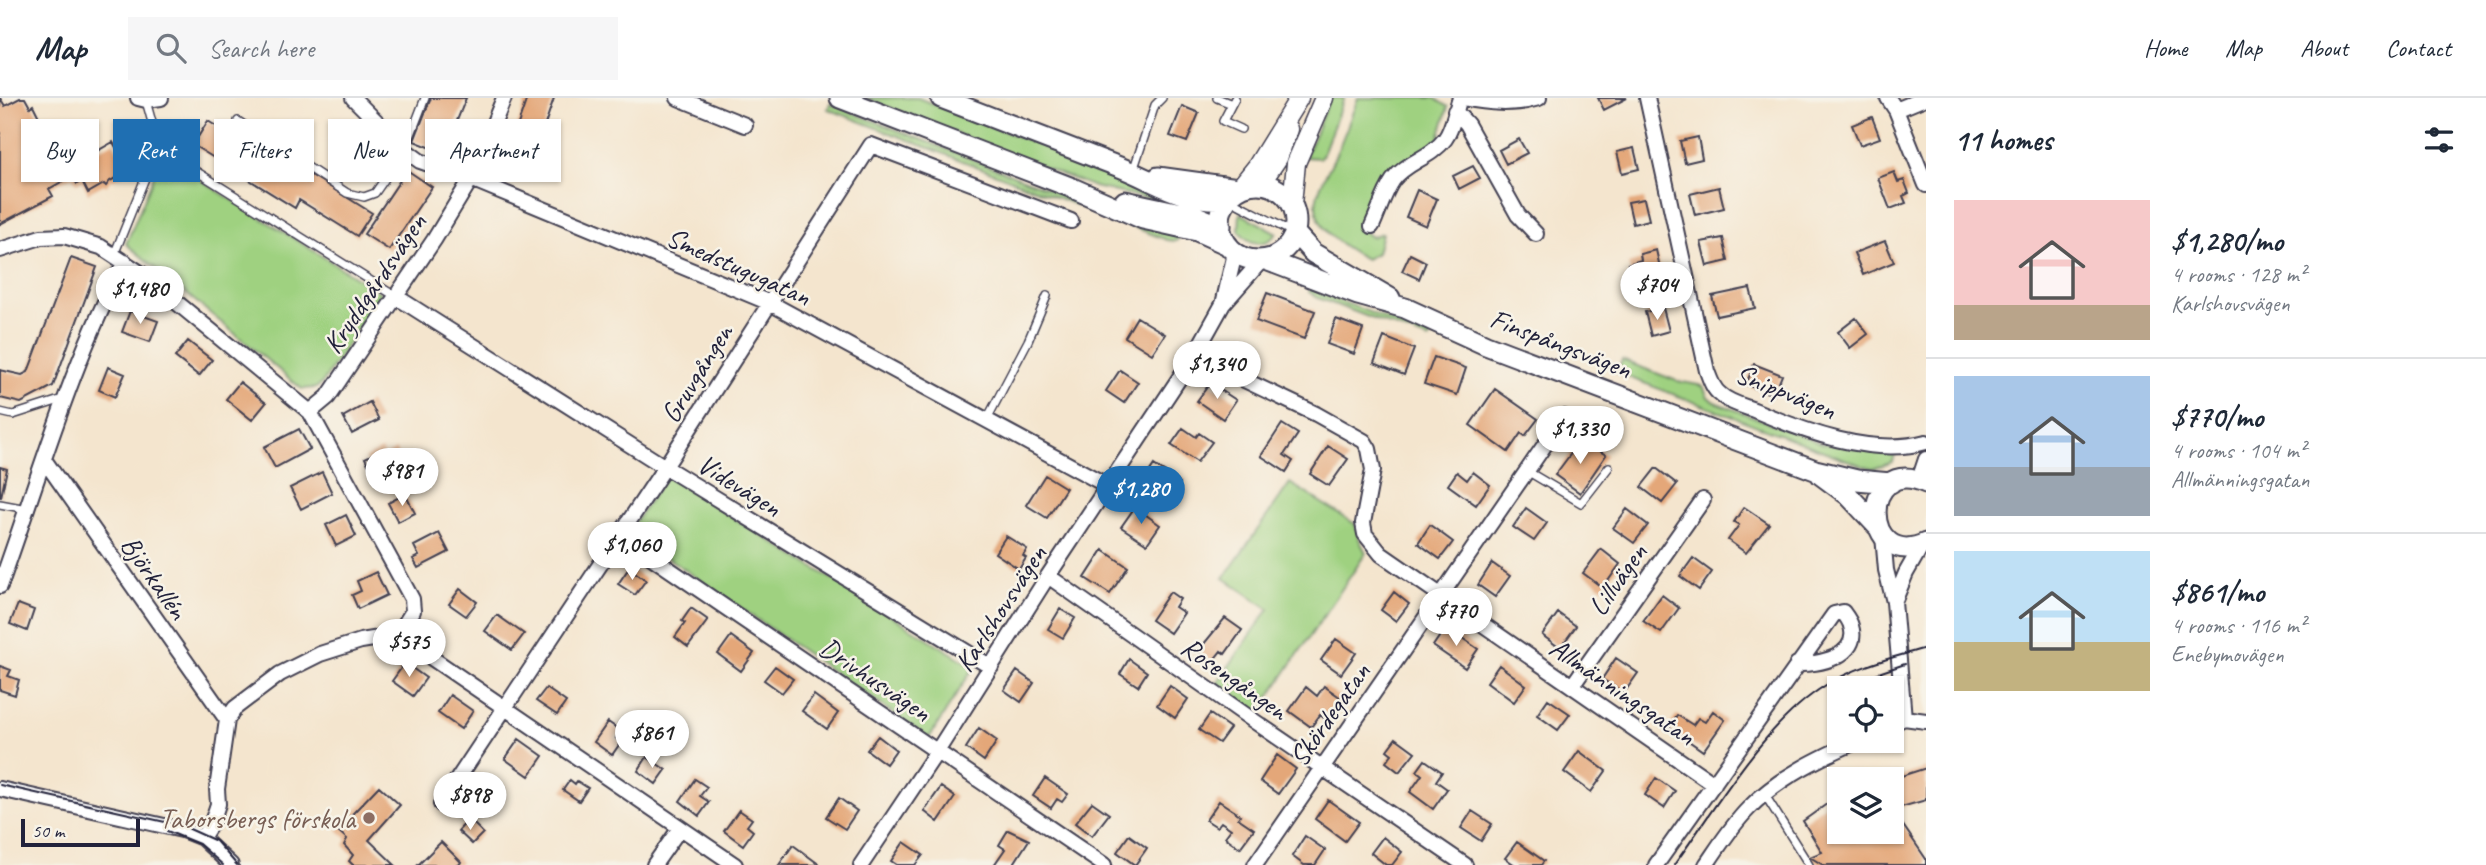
<!DOCTYPE html>
<meta charset="utf-8">
<style>
body{margin:0;font-family:Caveat,sans-serif;background:#f6f6f7;color:#1f2937;height:100vh;display:flex;flex-direction:column;font-size:26px;white-space:nowrap}
*{box-sizing:border-box;margin:0}
p{font-size:23px;color:#747a83}
.icon{flex:none;width:38px;height:38px;fill:none;stroke:currentColor;stroke-width:2;stroke-linecap:round;stroke-linejoin:round}
.map{position:relative;flex:1;overflow:hidden}
.sheet{display:flex;flex-direction:column;background:#fff;width:560px}
.sheet>*{flex:none}
.hud{position:absolute;left:21px;top:21px;width:665px;height:63px;display:flex;gap:14px}
.fabs{position:absolute;left:1827px;top:578px;display:grid;gap:14px}
.fabs a{display:grid;place-items:center;width:77px;height:77px;border-radius:0px;background:#fff;box-shadow:0 2px 5px #0004;font-size:35px}
.scale{position:absolute;left:21px;bottom:18px;width:119px;box-sizing:border-box;padding-left:7px;border:4px solid #22223b;border-top:0;font-size:19px;line-height:24px;white-space:nowrap;color:#22223b;-webkit-text-stroke:5px #f7f3e8;paint-order:stroke}
.price{position:absolute;translate:-50% -60px;padding:0 16px;border-radius:24px;background:#fff;color:#222;font-size:23px;line-height:46px;filter:drop-shadow(0 2px 4px #0008)}
.price::after{content:'';position:absolute;left:50%;top:42px;width:21px;height:16px;margin-left:-10px;background:inherit;clip-path:polygon(0 0,100% 0,50% 100%)}
.price.current{background:#1f6fb2;color:#fff}
ul{padding:0;list-style:none}
li{display:flex;align-items:center;gap:21px;height:175px;padding:0 28px}
li+li{border-top:2px solid #e0e1e3}
li span{display:grid;place-items:center;flex:none;width:196px;height:140px;border-radius:0px;color:#555}
li>.icon{margin-inline-start:auto}
span .icon{width:84px;height:84px;fill:#fffc;stroke-width:1}
li b{font-size:30px}
h2{display:flex;justify-content:space-between;align-items:center;height:84px;padding:0 28px;font-size:30px}
.tag{padding:0 24px;border-radius:0px;background:#fff;box-shadow:0 2px 5px #0004;font-size:24px;line-height:63px}
.tag.current{background:#1f6fb2;color:#fff}
header{display:flex;align-items:center;gap:42px;box-sizing:border-box;height:98px;padding:0 35px;background:#fff;border-bottom:2px solid #e0e1e3}
header strong{font-size:33px}
nav{display:flex;gap:38px;margin-inline-start:auto;font-size:24px}
.search{width:490px;height:63px;background:#f6f6f7;display:flex;align-items:center;gap:18px;box-sizing:border-box;padding:0 24px;border-radius:0px;color:#747a83;font-size:26px}
main{display:flex;flex:1;min-height:0}
.map>svg:first-child{display:block}
.green{fill:#9fd180;stroke:#607a5e;stroke-width:2}
.building{fill:#e4a779}
.lines{fill:none;stroke-linecap:round;stroke-linejoin:round}
.service-casing{stroke:#423f51;stroke-width:10}
.minor-casing{stroke:#423f51;stroke-width:18}
.tertiary-casing{stroke:#423f51;stroke-width:21}
.secondary-casing{stroke:#423f51;stroke-width:23}
.service{stroke:#fff;stroke-width:7}
.minor{stroke:#fff;stroke-width:14}
.tertiary{stroke:#fff;stroke-width:18}
.secondary{stroke:#fff;stroke-width:19}
.tram{stroke:#22223b;stroke-width:2}
.education-dot{fill:#8d6e63;stroke:#f7f3e8;stroke-width:2.5}
.labels{text-anchor:middle;stroke-width:5;stroke-linejoin:round;paint-order:stroke}
.street-label{font-size:28px;fill:#22223b;stroke:#f7f3e8}
.education-label{font-size:28px;fill:#785e54;stroke:#f7f3e8;text-anchor:end}
</style>
<header>
<strong>Map</strong>
<div class="search"><svg class="icon" aria-label="search" viewBox="0 0 24 24"><circle cx="10" cy="10" r="6"/><path d="M15 15l6 6"/></svg>Search here</div>
<nav><a>Home</a><a>Map</a><a>About</a><a>Contact</a></nav>
</header>
<main>
<div class="map">
<svg width="1926" height="767" viewBox="0 0 1926 767">
<rect width="100%" height="100%" fill="#f7f3e8"/>
<filter id="ink" filterUnits="userSpaceOnUse"><feTurbulence type="fractalNoise" baseFrequency=".0143" numOctaves="2"/><feDisplacementMap in="SourceGraphic" scale="14" xChannelSelector="R" yChannelSelector="G"/><feConvolveMatrix kernelMatrix="1 2 1 2 8 2 1 2 1" color-interpolation-filters="sRGB"/></filter>
<filter id="wash" filterUnits="userSpaceOnUse"><feTurbulence type="fractalNoise" baseFrequency=".00686" numOctaves="4" result="noise"/><feDisplacementMap in="SourceGraphic" scale="28" xChannelSelector="R" yChannelSelector="G"/><feGaussianBlur stdDeviation="1.57" result="paint"/><feColorMatrix in="noise" values="0 0 0 0 0 0 0 0 0 0 0 0 0 0 0 0 0 1.4 0 .05"/><feComposite in="paint" operator="in"/></filter>
<g filter="url(#wash)">
<rect width="100%" height="100%" fill="#f4e5ce"/>
<path class="green" d="M865 0H918L1162 94 1186 109 1094 89Z
M1330 0H1344L1322 58 1319 60 1305 59Z
M1358 0H1434L1448 9 1439 41 1380 97 1367 105 1361 117 1360 130 1371 139 1382 135 1377 155 1366 161C1346 151 1316 133 1316 107 1317 90 1329 72 1336 56 1344 38 1351 19 1358 0Z
M830 6 1126 121 1180 139 1176 143 1167 142 828 11Z
M162 58 381 195 323 284 316 290 302 291 126 146Z
M1240 115 1277 135C1266 149 1249 148 1239 132Z
M1309 188H1314L1322 196 1431 238 1429 242 1318 200 1309 194Z
M1622 262 1677 283 1703 288 1708 299 1715 304 1821 345 1895 356 1893 364 1873 371 1863 368 1617 275Z
M666 378 974 569 929 640 629 433Z
M1290 385 1355 426 1359 441 1366 455 1259 614 1217 585 1269 511 1224 480Z"/>
<g id="blocks">
<path class="building" d="M0 0 5 8 20 0H25L30 9 33 7 45 31 37 35 50 59 89 37 97 53 113 44 129 73 110 83 106 88 104 86 88 95 82 83 77 86 72 78 49 91 53 98 0 126Z
M431 0H466L444 55 414 43Z
M527 0H554L526 82 501 76Z
M1598 0H1627L1604 12Z
M1182 8 1199 15 1187 44 1170 38Z
M1872 19 1880 40 1860 47 1852 27Z
M208 23 306 84 311 77 372 115 357 138 299 102 295 110 193 47Z
M1698 39 1702 61 1685 65 1680 43Z
M1519 41 1527 55 1506 66 1499 52Z
M1634 50 1639 71 1622 75 1617 54Z
M1473 68 1480 80 1459 91 1453 78Z
M407 72 432 89 389 152 364 136Z
M1894 74 1898 84 1904 82 1909 95 1903 98 1906 105 1890 111 1878 80Z
M1719 89 1724 110 1695 117 1690 96Z
M1417 92 1437 101 1426 128 1406 119Z
M1644 101 1649 122 1633 126 1628 104Z
M1723 140 1728 163 1707 168 1701 144Z
M1885 143 1894 164 1863 177 1854 155Z
M1656 152 1661 174 1632 181 1628 166 1641 162 1640 156Z
M1410 156 1426 164 1419 181 1402 173Z
M71 160 97 169 53 288 21 305 0 300V272L22 277 28 274Z
M1750 190 1755 210 1717 218 1712 198Z
M1267 195 1315 213 1304 241 1256 223Z
M1663 210 1669 233 1651 238 1645 214Z
M130 213 158 223 150 244 122 234Z
M1137 219 1165 236 1152 256 1125 239Z
M1856 220 1868 236 1850 250 1838 234Z
M1336 221 1363 231 1354 256 1327 246Z
M1384 239 1414 251 1404 277 1374 265Z
M188 243 212 262 199 278 175 259Z
M1434 259 1466 270 1457 297 1424 286Z
M1754 266 1782 277 1774 297 1746 287Z
M108 269 125 276 115 299 99 292Z
M1120 272 1138 284 1124 305 1106 293Z
M240 284 266 305 252 322 226 301Z
M1210 285 1236 302 1223 321 1197 303Z
M1495 291 1538 321 1525 338 1521 335 1508 354 1470 327Z
M370 304 379 322 352 336 343 319Z
M1282 326 1298 336 1284 357 1293 363 1286 374 1261 358Z
M1183 330 1196 339 1199 335 1212 344 1197 364 1171 347Z
M299 331 310 351 275 370 264 349Z
M1581 342 1606 357 1580 395 1555 377Z
M1328 348 1348 361 1329 388 1310 376Z
M382 352 385 358 396 352 405 370 391 376 389 373 375 380 365 360Z
M1154 367 1180 385 1167 404 1141 386Z
M0 369 7 371 1 399H0Z
M1656 370 1677 386 1662 405 1641 389Z
M322 374 332 395 301 411 290 390Z
M1457 374 1467 382 1473 374 1490 387 1476 407 1448 387Z
M1045 377 1066 390 1047 420 1026 407Z
M405 396 415 415 398 424 388 405Z
M1135 409 1160 427 1147 446 1121 429Z
M1744 409 1769 426 1746 455 1728 442 1739 427 1734 424Z
M1526 410 1547 425 1534 443 1513 429Z
M1627 411 1648 427 1634 445 1613 430Z
M346 417 356 438 336 448 326 427Z
M1430 427 1453 444 1440 461 1418 445Z
M439 435 449 454 418 470 413 461 419 458 414 448Z
M1006 438 1027 451 1023 458 1026 460 1019 471 995 455Z
M1601 451 1620 466 1603 490 1583 475Z
M1103 452 1128 469 1110 496 1085 480Z
M1693 460 1712 474 1699 492 1680 478Z
M1492 465 1510 478 1495 499 1478 487Z
M629 470 646 482 635 497 618 486Z
M376 474 387 497 358 511 352 497 361 493 357 483Z
M460 491 477 504 466 518 449 506Z
M1170 494 1180 501 1175 509 1184 515 1170 535 1151 522Z
M1394 494 1409 506 1396 523 1381 512Z
M1662 497 1679 510 1661 535 1643 523Z
M18 506 34 512 27 533 10 526Z
M691 510 708 522 688 549 675 539 685 525 682 523Z
M1060 511 1075 520 1063 540 1048 531Z
M1558 515 1576 528 1560 550 1542 537Z
M497 517 524 536 512 552 485 533Z
M1225 520 1242 532 1225 556 1221 553 1213 563 1198 553Z
M1446 529 1478 551 1465 570 1433 548Z
M731 538 754 555 741 573 718 556Z
M1336 541 1356 555 1341 576 1321 562Z
M1616 560 1638 575 1624 595 1602 581Z
M1129 561 1147 574 1138 588 1120 576Z
M405 565 426 580 413 598 392 583Z
M1499 567 1526 587 1514 604 1487 584Z
M0 568 11 572 8 578 19 582 15 597 0 592Z
M775 568 793 581 782 595 764 582Z
M1017 573 1034 585 1021 604 1004 592Z
M1170 588 1188 601 1175 620 1157 607Z
M1324 588 1344 602 1328 623 1320 617 1311 629 1289 613 1306 589 1317 598Z
M546 590 566 604 557 617 536 603Z
M450 597 473 613 461 631 438 615Z
M814 597 838 615 827 631 802 613Z
M1548 601 1570 616 1558 632 1537 617Z
M1713 613 1725 622 1703 653 1669 629 1677 617 1693 627 1698 620 1705 624Z
M1210 616 1230 630 1219 645 1199 632Z
M608 624 621 633 616 640 621 644 612 657 594 644Z
M979 630 997 643 984 663 966 650Z
M878 638 896 652 886 666 867 652Z
M1396 640 1415 654 1399 674 1386 664 1392 656 1387 652Z
M519 641 543 658 529 678 505 661Z
M1579 653 1606 673 1591 694 1564 674Z
M1277 657 1296 671 1278 696 1260 683Z
M647 659 666 672 656 686 638 673Z
M1425 662 1442 674 1436 683 1447 691 1433 711 1410 694 1422 677 1417 673Z
M1926 670V702L1901 709 1896 717 1926 761V767H1823L1810 759 1822 754 1803 723 1831 703 1828 695 1833 693 1839 703V733H1892V681Z
M1045 680 1068 696 1062 704 1057 701 1051 710 1033 698Z
M1656 680 1675 693 1664 710 1645 697Z
M695 681 707 689 700 698 709 704 699 718 680 703Z
M570 682 575 686 577 683 588 690 579 703 563 692Z
M379 688 400 707 369 742 395 767H353L349 763 353 757 344 747 347 741 337 732Z
M941 689 955 699 938 724 924 713Z
M839 700 857 713 845 731 826 719Z
M1328 702 1359 724 1345 743 1315 721Z
M1219 703 1240 717 1238 720 1254 731 1240 750 1225 739 1231 731 1221 724 1217 729 1206 722Z
M1092 704 1109 716 1092 738 1075 725Z
M739 712 752 721 747 728 753 733 743 747 724 733Z
M1472 713 1492 726 1481 743 1461 730Z
M469 721 483 735 472 746 458 733Z
M1008 732 1029 742 1013 767H994L1005 751 999 747Z
M1129 737 1147 750 1135 767 1117 754Z
M1305 738 1325 752 1315 767H1304L1292 758Z
M1383 739 1402 754 1392 767H1386L1371 755Z
M441 744 461 764 459 767H418Z
M904 744 923 757 915 767H897L891 763Z
M1517 744 1544 763 1541 767H1515L1505 760Z
M793 747 820 767H779Z"/>
</g>
</g>
<g filter="url(#ink)">
<use href="#blocks" fill-opacity="0" stroke="#423f51" stroke-width="2"/>
<g class="lines">
<defs>
<path id="service" d="M1217 0 1232 6
M1235 0 1223 23 1241 31
M238 23 347 95 364 99 375 95 405 52 425 0
M156 48 395 198
M1133 73 1155 7 1162 0
M1230 102 1294 135
M114 157 156 53 155 35 146 3
M0 314 13 317 66 300
M986 323 1028 243 1047 198
M1527 373 1581 405 1609 369
M0 406 27 411
M1765 697 1809 767"/>
<path id="minor" d="M138 0 146 2 161 0
M353 0 405 52 420 63 471 81 770 205 1108 388
M678 0 745 27
M1462 0C1488 5 1513 8 1539 0
M1647 0 1707 273C1710 281 1713 291 1720 296 1728 304 1743 308 1754 312 1803 333 1872 359 1926 344
M1888 0 1896 12 1926 87
M1896 12 1925 0
M1455 13 1467 26 1518 117 1536 136
M1372 128C1379 113 1384 95 1393 82 1406 64 1431 60 1445 41 1453 30 1455 14 1460 0
M0 152 41 139 64 138 101 149 142 176 310 314 412 501 413 513 398 537 735 767
M395 198 665 369 991 569
M1224 202 1235 155
M1194 258 1316 316 1364 343 1369 351 1373 372 1363 425 1365 436 1381 456 1714 686
M310 314 328 299 434 142 471 81 504 0
M45 363 227 622
M1919 382 1926 361
M619 437 1104 767
M1883 438 1886 472 1894 504 1904 620 1892 626
M1048 478 1254 623 1465 767
M0 488C38 383 72 262 125 164
M1894 504 1906 475 1922 447
M1572 588 1703 402
M1904 620 1926 623
M0 691 182 732 202 740 231 767
M441 706 665 369 871 47 1071 123
M202 740 212 724 218 706 217 691 227 622 235 610 280 576 320 556 361 543 398 537
M654 767 680 730
M861 767 938 652 1048 478 1194 258 1223 206 1261 163
M1255 767 1564 319
M1656 767 1834 516 1843 514C1846 518 1850 523 1851 528 1861 559 1817 567 1797 566
M1706 767C1719 748 1732 727 1749 710 1779 679 1821 659 1860 642"/>
<path id="tertiary" d="M1261 85 1278 60 1288 31
M1241 88 1257 68 1299 0
M1292 106 1296 65 1324 0"/>
<path id="secondary" d="M840 0 1070 89 1143 121 1197 133 1228 147
M941 0C1000 23 1058 45 1117 68 1159 84 1179 104 1228 101
M1158 79 1238 90
M1220 124a38 38 0 1 1 76 0a38 38 0 1 1-76 0Z
M1125 103 1199 119 1221 128
M1295 135 1313 155 1390 200
M1266 162 1358 197 1405 210 1486 247 1815 372 1857 382 1891 385
M1821 377 1848 397 1877 428
M1926 385C1858 355 1861 475 1926 445"/>
</defs>
<use href="#service" class="service-casing"/>
<use href="#minor" class="minor-casing"/>
<use href="#tertiary" class="tertiary-casing"/>
<use href="#secondary" class="secondary-casing"/>
<use href="#service" class="service"/>
<use href="#minor" class="minor"/>
<use href="#tertiary" class="tertiary"/>
<use href="#secondary" class="secondary"/>
<path class="tram" d="M1855 583 1905 566
M0 687 183 728 216 743 237 767
M167 733 199 746 223 767
M1674 767C1717 708 1764 625 1826 587 1857 568 1891 560 1926 550"/>
</g>
</g>
<circle class="education-dot" cx="369" cy="720" r="7"/>
<g class="labels">
<g class="street-label">
<text transform="translate(739 168) rotate(24)" y="10">Smedstugugatan</text>
<text transform="translate(374 185) rotate(-56)" y="10">Kryddgårdsvägen</text>
<text transform="translate(1561 245) rotate(21)" y="10">Finspångsvägen</text>
<text transform="translate(696 275) rotate(-58)" y="10">Gruvgången</text>
<text transform="translate(1786 293) rotate(22)" y="10">Snippvägen</text>
<text transform="translate(740 387) rotate(32)" y="10">Videvägen</text>
<text transform="translate(155 479) rotate(55)" y="10">Björkallén</text>
<text transform="translate(1617 481) rotate(-55)" y="10">Lillvägen</text>
<text transform="translate(1000 510) rotate(-57)" y="10">Karlshovsvägen</text>
<text transform="translate(1235 580) rotate(35)" y="10">Rosengången</text>
<text transform="translate(876 581) rotate(34)" y="10">Drivhusvägen</text>
<text transform="translate(1623 593) rotate(34)" y="10">Allmänningsgatan</text>
<text transform="translate(1329 616) rotate(-55)" y="10">Skördegatan</text>
</g>
<g class="education-label">
<text x="355" y="730">Taborsbergs förskola</text>
</g>
</g>
</svg>
<div class="fabs">
<a><svg class="icon" aria-label="locate" viewBox="0 0 24 24"><circle cx="12" cy="12" r="6"/><path d="M12 2v4M12 18v4M2 12h4M18 12h4"/></svg></a>
<a><svg class="icon" aria-label="layers" viewBox="0 0 24 24"><path d="M12 4l9 5-9 5-9-5zM3 14l9 5 9-5"/></svg></a>
</div>
<div class="scale">50 m</div>
<b class="price" style="left:1657px;top:224px">$704</b>
<b class="price" style="left:140px;top:228px">$1,480</b>
<b class="price" style="left:1217px;top:303px">$1,340</b>
<b class="price" style="left:1580px;top:368px">$1,330</b>
<b class="price" style="left:402px;top:410px">$981</b>
<b class="price current" style="left:1141px;top:428px">$1,280</b>
<b class="price" style="left:632px;top:484px">$1,060</b>
<b class="price" style="left:1456px;top:550px">$770</b>
<b class="price" style="left:409px;top:581px">$575</b>
<b class="price" style="left:652px;top:672px">$861</b>
<b class="price" style="left:470px;top:734px">$898</b>
<div class="hud">
<a class="tag">Buy</a>
<a class="tag current">Rent</a>
<a class="tag">Filters</a>
<a class="tag">New</a>
<a class="tag">Apartment</a>
</div>
</div>
<section class="sheet">
<h2>11 homes<svg class="icon" aria-label="filters" viewBox="0 0 24 24"><path d="M4 7h16M4 17h16"/><circle cx="9" cy="7" r="2"/><circle cx="15" cy="17" r="2"/></svg></h2>
<ul>
<li><span style="background:linear-gradient(#f6c9c9 75%,#b9a48a 0)"><svg class="icon" aria-label="home" viewBox="0 0 24 24"><path d="M3 11l9-7 9 7M6 9v11h12V9"/></svg></span><div><b>$1,280/mo</b><p>4 rooms · 128 m²</p><p>Karlshovsvägen</p></div></li>
<li><span style="background:linear-gradient(#a9c7e8 65%,#9aa5b1 0)"><svg class="icon" aria-label="home" viewBox="0 0 24 24"><path d="M3 11l9-7 9 7M6 9v11h12V9"/></svg></span><div><b>$770/mo</b><p>4 rooms · 104 m²</p><p>Allmänningsgatan</p></div></li>
<li><span style="background:linear-gradient(#bfe0f5 65%,#c2b280 0)"><svg class="icon" aria-label="home" viewBox="0 0 24 24"><path d="M3 11l9-7 9 7M6 9v11h12V9"/></svg></span><div><b>$861/mo</b><p>4 rooms · 116 m²</p><p>Enebymovägen</p></div></li>
</ul>
</section>
</main>
